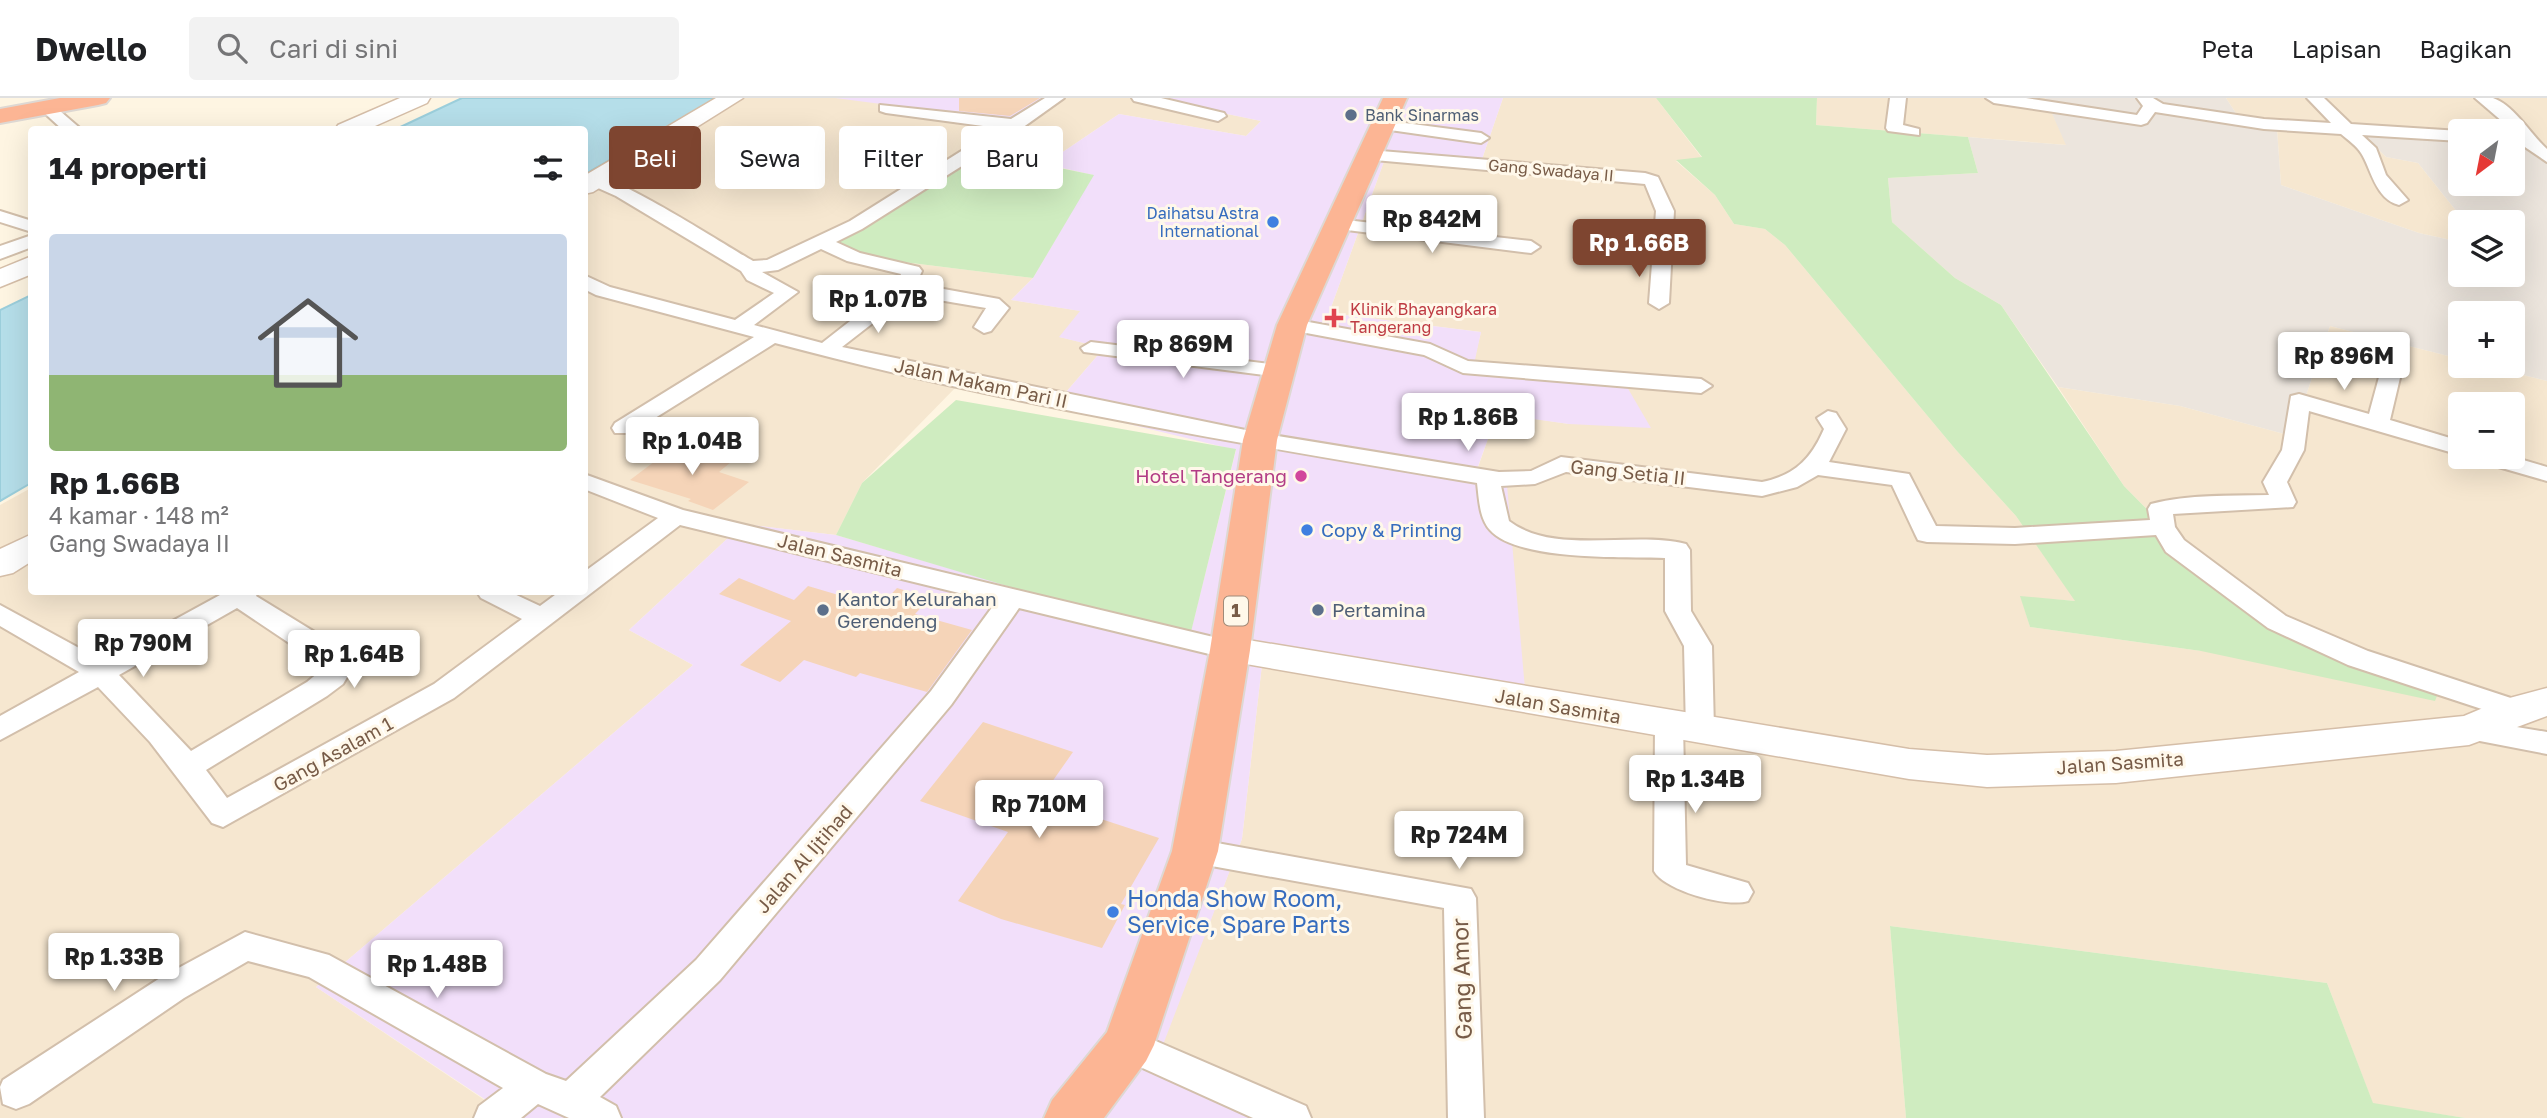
<!DOCTYPE html>
<html lang="id">
<meta charset="utf-8">
<style>
body{margin:0;font-family:"Golos Text",sans-serif;background:#f2f2f2;color:#202124;height:100vh;display:flex;flex-direction:column;font-size:26px;white-space:nowrap}
*{box-sizing:border-box;margin:0}
p{font-size:23px;color:#757577}
.icon{flex:none;width:38px;height:38px;fill:none;stroke:currentColor;stroke-width:2;stroke-linecap:round;stroke-linejoin:round}
.map{position:relative;flex:1;overflow:hidden}
.sheet{position:absolute;left:28px;top:28px;width:560px;height:469px;display:flex;flex-direction:column;background:#fff;border-radius:7px;box-shadow:0 7px 28px #0002}
.sheet>*{flex:none}
.top-card{position:absolute;left:609px;top:28px;width:665px;height:63px;display:flex;gap:14px}
.needle{width:46px;rotate:212deg}
.buttons{position:absolute;left:2448px;top:21px;display:grid;gap:14px}
.buttons a{display:grid;place-items:center;width:77px;height:77px;border-radius:7px;background:#fff;box-shadow:0 7px 28px #0002;font-size:35px}
.price{position:absolute;translate:-50% -60px;padding:0 16px;border-radius:7px;background:#fff;color:#222;font-size:23px;line-height:46px;filter:drop-shadow(0 2px 4px #0008)}
.price::after{content:'';position:absolute;left:50%;top:42px;width:21px;height:16px;margin-left:-10px;background:inherit;clip-path:polygon(0 0,100% 0,50% 100%)}
.price.current{background:#7e4530;color:#fff}
ul{padding:0;list-style:none}
li{display:grid;align-content:center;gap:14px;height:371px;padding:0 21px}
li+li{border-top:2px solid #e0e0e0}
li span{display:grid;place-items:center;height:217px;border-radius:7px;color:#555}
li>.icon{margin-inline-start:auto}
span .icon{width:126px;height:126px;fill:#fffc;stroke-width:1}
li b{font-size:30px}
h2{display:flex;justify-content:space-between;align-items:center;height:84px;padding:0 21px;font-size:30px}
.pill{padding:0 24px;border-radius:7px;background:#fff;box-shadow:0 7px 28px #0002;font-size:24px;line-height:63px}
.pill.current{background:#7e4530;color:#fff}
header{display:flex;align-items:center;gap:42px;box-sizing:border-box;height:98px;padding:0 35px;background:#fff;border-bottom:2px solid #e0e0e0}
header strong{font-size:33px}
nav{display:flex;gap:38px;margin-inline-start:auto;font-size:24px}
.search{width:490px;height:63px;background:#f2f2f2;display:flex;align-items:center;gap:18px;box-sizing:border-box;padding:0 24px;border-radius:7px;color:#757577;font-size:26px}
.map>svg:first-child{display:block}
.residential{fill:#f6e7d0;fill-rule:evenodd}
.industrial{fill:#ece5dd}
.education{fill:#f2dffa}
.green{fill:#cfecc0}
.water{fill:#b5dee9;stroke:#9bcedb;stroke-width:2}
.building{fill:#f5d4b8}
.lines{fill:none;stroke-linecap:round;stroke-linejoin:round}
.street-casing{stroke:#d2bfab;stroke-width:4}
.secondary-casing{stroke:#d5bea8;stroke-width:3}
.highway-casing{stroke:#ded8d3;stroke-width:4}
.street{fill:#fff;fill-rule:evenodd}
.secondary{fill:#fff;fill-rule:evenodd}
.highway{fill:#fcb594;fill-rule:evenodd}
.service-dot{fill:#5c6f8a;stroke:#fff8ea;stroke-width:2.5}
.shop-dot{fill:#3f7fe0;stroke:#fff8ea;stroke-width:2.5}
.health-dot{fill:#e0444e;stroke:#fff8ea;stroke-width:2.5}
.hotel-dot{fill:#d1479c;stroke:#fff8ea;stroke-width:2.5}
.labels{text-anchor:middle;stroke-width:6;stroke-linejoin:round;paint-order:stroke}
.far-service-label{font-size:16px;fill:#4e5e75;stroke:#fff8ea;text-anchor:start}
.far-street-label{font-size:16px;fill:#775b47;stroke:#fff8ea}
.far-shop-label{font-size:16px;fill:#366cbe;stroke:#fff8ea;text-anchor:end}
.far-health-label{font-size:16px;fill:#be3a42;stroke:#fff8ea;text-anchor:start}
.shield{fill:#fff8ea;stroke:#a08a78;stroke-width:2}
.shield-label{font-size:18px;font-weight:bold;fill:#775b47}
.street-label{font-size:19px;fill:#775b47;stroke:#fff8ea}
.hotel-label{font-size:19px;fill:#b23c85;stroke:#fff8ea;text-anchor:end}
.shop-label{font-size:19px;fill:#366cbe;stroke:#fff8ea;text-anchor:start}
.service-label{font-size:19px;fill:#4e5e75;stroke:#fff8ea;text-anchor:start}
.near-shop-label{font-size:23px;fill:#366cbe;stroke:#fff8ea;text-anchor:start}
.near-street-label{font-size:23px;fill:#775b47;stroke:#fff8ea}
</style>
<header>
<strong>Dwello</strong>
<div class="search"><svg class="icon" aria-label="search" viewBox="0 0 24 24"><circle cx="10" cy="10" r="6"/><path d="M15 15l6 6"/></svg>Cari di sini</div>
<nav><a>Peta</a><a>Lapisan</a><a>Bagikan</a></nav>
</header>
<div class="map">
<svg width="2547" height="1020" viewBox="0 0 2547 1020">
<rect width="100%" height="100%" fill="#fef5e2"/>
<path class="residential" d="M728 0H1150L1261 23 1246 38 1119 16 1045 66 986 55 855 158 1033 180 1011 202 1081 213 1060 239 1104 250 1054 308 960 285 862 385 836 437 743 426 629 532 693 567 316 889 504 1015 498 1020H0V407L31 390 32 494H584L585 81Z
M1503 0H1656L1702 60 1676 63 1715 97 1734 126 1765 131 1785 147 1956 352 2016 418 2076 503 2021 499 2030 529 2201 553 2275 519 2197 462 2124 388 2058 289 2180 308 2292 338 2330 228 2460 261V268H2487L2547 283V1020H2465L2373 1006 2327 885 1890 828 1906 1020H1285L1155 965 1242 741 1263 558 1476 375 1497 315 1569 326 1472 271 1481 234 1329 215 1386 58 1480 67ZM2460 306H2513V359H2460Z
M1817 0H2045L2067 47 1816 27Z
M2226 0H2547V48L2540 43 2513 41V33H2460V37L2358 30 2386 59 2418 65 2465 124H2460V144L2419 135 2281 87 2277 31 2243 26Z"/>
<path class="industrial" d="M2045 0H2226L2243 26 2277 31 2281 87 2419 135 2460 144V177H2513V124H2465L2418 65 2386 59 2357 30 2460 37V86H2513V41L2540 43 2547 48V283L2487 268H2513V215H2460V261L2330 228 2292 338 2180 308 2058 289 2001 207 1955 180 1892 124 1888 80 1978 75 1968 39 2066 47Z"/>
<path class="education" d="M835 0H1051L1027 25Z
M1150 0H1503L1480 67 1386 58 1329 215 1481 234 1473 271 1623 282 1651 330 1569 326 1497 316 1476 374 1506 376 1525 591 1263 558 1242 741 1156 965 1285 1020H498L504 1014 316 889 693 567 629 532 743 426 836 437 1189 541 1236 352 1054 308 1104 250 1059 239 1080 213 1011 202 1033 180 1093 77 1045 66 1119 16 1246 38 1261 23Z"/>
<path class="green" d="M1656 0H1817L1816 27 1968 39 1978 75 1888 80 1892 124 1955 180 2001 207 2124 388 2197 462 2275 519 2442 585 2435 603 2201 553 2030 529 2020 498 2075 503 2016 418 1956 352 1785 147 1765 131 1734 126 1715 97 1676 62 1702 59Z
M986 55 1094 77 1033 180 855 158 836 143Z
M956 302 1236 351 1189 542 836 437 862 385Z
M1890 828 2327 885 2373 1005 2465 1020H1906Z"/>
<path class="water" d="M462 0H720L585 76 584 32H394Z
M31 197V385L0 403V212Z"/>
<path class="building" d="M959 0H1040L1010 18 959 13Z
M675 348 731 364 719 374 749 384 713 412 688 403 691 401 630 382Z
M739 480 794 502 808 488 879 509 897 490 930 500 915 516 972 532 927 594 860 575 856 579 804 562 780 584 740 567 791 523 719 496Z
M983 624 1073 654 1040 701 1159 740 1121 806 1125 807 1102 850 1001 821 958 803 1008 734 920 703Z"/>
<g class="lines">
<defs>
<path id="street" d="M1045 0H1064L1022 30 862 131 836 144 860 155 919 169 922 173 916 186 999 201 1009 210 991 233 984 235 974 229 986 210 909 197 842 249 1260 335 1499 374 1531 373 1561 359 1762 384C1795 377 1811 361 1824 331L1817 320 1828 313 1836 315 1846 331 1829 364 1909 376 1936 428 2015 430 2150 422 2148 411 2151 406C2189 396 2230 398 2269 397L2263 384 2282 352 2291 298 2299 296 2369 316 2388 246 2398 240 2408 246 2390 322 2460 343V357L2309 313 2304 352 2287 384 2296 404 2293 409 2173 416 2175 429 2184 442 2286 518 2368 553 2526 605 2530 612 2526 619 2516 622 2506 619 2348 567 2268 530 2166 454 2156 437 2015 446 1927 444 1918 442 1915 436 1892 387 1818 377 1797 389 1762 398 1566 374 1535 386 1501 388 1509 423C1555 458 1633 432 1686 446L1690 452 1691 513 1712 548 1714 632 1710 639 1700 643 1690 639 1686 632 1684 548 1665 513V460C1624 459 1517 463 1490 432 1479 420 1479 400 1477 385 1243 346 1004 306 775 245L631 335H615L612 330 615 325 754 239 596 197 584 191V177L610 189 735 222 774 195 747 182 741 173 616 98 589 86 586 82 589 78C612 73 726 148 753 163L767 162 850 123 998 30 886 15 880 13V7L1011 21ZM821 151 847 163 901 176 896 187 822 245 754 227 798 194 762 174 778 172Z
M1132 0H1161L1224 15 1226 18 1218 23 1134 3Z
M1890 0H1906L1903 27 1919 31V37L1888 33 1886 30Z
M1986 0H2026L2137 17 2143 8 2137 0H2153L2163 6 2264 21 2331 25 2307 0H2324L2351 26 2460 33V43L2362 37 2376 50 2386 77 2408 102 2399 107C2375 101 2371 70 2361 55 2357 48 2348 42 2341 36L2264 31 2155 14 2147 25 2141 27 1994 5Z
M2475 0C2480 0 2488 0 2493 0 2514 7 2532 38 2547 51V64L2519 45 2517 36Z
M47 5 53 7 82 32H63L39 10Z
M1382 22 1481 35 1489 40 1481 45 1376 30 1374 27Z
M1369 52 1645 75 1658 79 1674 113 1669 205 1659 211 1649 205 1656 113 1645 86 1363 61 1361 57Z
M0 113 32 123V134L0 124Z
M1337 121 1531 143 1540 149 1531 155 1331 130 1328 126Z
M32 137V149L0 161V148Z
M1292 221 1430 246 1468 263 1701 281 1712 288 1701 295 1463 275 1424 257 1285 231 1282 227Z
M1091 244 1279 267 1290 273 1279 279 1084 254 1081 250Z
M2477 359H2513L2547 369V383L2481 364Z
M584 376 683 412 1230 543 1240 545 1244 552 1240 559 1230 561 1019 510 951 607 720 882 600 999 616 1008 621 1020H569L538 1006 521 1020H474L479 1008 503 990 309 879 248 863 184 900 29 1006 16 1011 3 1006 0 989 3 982 160 880 245 834 329 857 546 976 566 983 696 862 931 593 996 504 680 427 454 600 223 729 212 725 150 644 98 589 0 642V618L79 574 0 528V507L101 562 220 497 218 494H258L256 498 344 552 353 569 343 586 327 598 206 672 227 700 434 586 522 521 481 500 477 494H510L540 508 559 494H584V474L658 420 584 391ZM237 510 325 569 307 584 191 653 119 577Z
M1669 617 1679 620 1683 627 1686 767 1748 785 1753 794 1748 803C1728 810 1665 793 1654 773L1655 627 1659 620Z
M2469 621 2547 634V656L2459 639 2455 632 2459 625Z
M1195 741 1471 791 1476 800 1484 1020H1448L1444 810 1195 765 1184 762 1179 753 1184 744Z
M1128 931 1306 1008 1311 1020H1253L1116 958 1110 947 1116 936Z"/>
<path id="secondary" d="M400 0H430L427 5 366 32H335L338 27Z
M716 0H743L593 94 584 96V78Z
M32 158V176L0 189V171Z
M32 436V463L13 475 0 478V451Z
M1230 539 1909 651 1987 657 2116 653 2464 618 2502 602 2547 590V618L2469 647 2116 685 1987 689 1909 681 1217 561 1211 552 1217 543Z"/>
<path id="highway" d="M60 0H110L106 5 98 7 0 25V11Z
M1383 0H1407L1307 227 1277 342 1250 552 1218 753 1154 947 1146 963 1104 1020H1044L1052 1002 1107 934 1172 753 1210 552 1243 342 1277 227Z"/>
</defs>
<use href="#street" class="street-casing"/>
<use href="#secondary" class="secondary-casing"/>
<use href="#highway" class="highway-casing"/>
<use href="#street" class="street"/>
<use href="#secondary" class="secondary"/>
<use href="#highway" class="highway"/>
</g>
<g class="service-dot">
<circle cx="1351" cy="17" r="7"/>
<circle cx="823" cy="512" r="7"/>
<circle cx="1318" cy="512" r="7"/>
</g>
<g class="shop-dot">
<circle cx="1273" cy="124" r="7"/>
<circle cx="1307" cy="432" r="7"/>
<circle cx="1113" cy="814" r="7"/>
</g>
<path class="health-dot" d="M1330.5 209.5h7v7h7v7h-7v7h-7v-7h-7v-7h7z"/>
<circle class="hotel-dot" cx="1301" cy="378" r="7"/>
<g class="labels">
<g class="far-service-label">
<text x="1365" y="23">Bank Sinarmas</text>
</g>
<g class="far-street-label">
<text transform="translate(1551 72) rotate(5)" y="6">Gang Swadaya II</text>
</g>
<g class="far-shop-label">
<text x="1259" y="121">Daihatsu Astra<tspan x="1259" dy="18">International</tspan></text>
</g>
<g class="far-health-label">
<text x="1350" y="217">Klinik Bhayangkara<tspan x="1350" dy="18">Tangerang</tspan></text>
</g>
<rect class="shield" x="1224" y="498.5" width="24" height="29" rx="5"/>
<g class="shield-label">
<text x="1236" y="519">1</text>
</g>
<g class="street-label">
<text transform="translate(981 285) rotate(12)" y="7">Jalan Makam Pari II</text>
<text transform="translate(1628 374) rotate(6)" y="7">Gang Setia II</text>
<text transform="translate(840 457) rotate(14)" y="7">Jalan Sasmita</text>
<text transform="translate(1558 608) rotate(10)" y="7">Jalan Sasmita</text>
<text transform="translate(333 656) rotate(-29)" y="7">Gang Asalam 1</text>
<text transform="translate(2120 665) rotate(-4)" y="7">Jalan Sasmita</text>
<text transform="translate(804 761) rotate(-49)" y="7">Jalan Al Ijtihad</text>
</g>
<g class="hotel-label">
<text x="1287" y="385">Hotel Tangerang</text>
</g>
<g class="shop-label">
<text x="1321" y="439">Copy &amp; Printing</text>
</g>
<g class="service-label">
<text x="837" y="508">Kantor Kelurahan<tspan x="837" dy="22">Gerendeng</tspan></text>
<text x="1332" y="519">Pertamina</text>
</g>
<g class="near-shop-label">
<text x="1127" y="809">Honda Show Room,<tspan x="1127" dy="26">Service, Spare Parts</tspan></text>
</g>
<g class="near-street-label">
<text transform="translate(1462 881) rotate(-92)" y="8">Gang Amor</text>
</g>
</g>
</svg>
<div class="buttons">
<a><svg class="needle" viewBox="-14 -14 28 28"><path d="M0-13l5 13h-10z" fill="#e53935"/><path d="M0 13l5-13h-10z" fill="#757577"/></svg></a>
<a><svg class="icon" aria-label="layers" viewBox="0 0 24 24"><path d="M12 4l9 5-9 5-9-5zM3 14l9 5 9-5"/></svg></a>
<a>+</a>
<a>−</a>
</div>
<b class="price" style="left:1432px;top:157px">Rp 842M</b>
<b class="price current" style="left:1639px;top:181px">Rp 1.66B</b>
<b class="price" style="left:878px;top:237px">Rp 1.07B</b>
<b class="price" style="left:1183px;top:282px">Rp 869M</b>
<b class="price" style="left:2344px;top:294px">Rp 896M</b>
<b class="price" style="left:1468px;top:355px">Rp 1.86B</b>
<b class="price" style="left:692px;top:379px">Rp 1.04B</b>
<b class="price" style="left:143px;top:581px">Rp 790M</b>
<b class="price" style="left:354px;top:592px">Rp 1.64B</b>
<b class="price" style="left:1695px;top:717px">Rp 1.34B</b>
<b class="price" style="left:1039px;top:742px">Rp 710M</b>
<b class="price" style="left:1459px;top:773px">Rp 724M</b>
<b class="price" style="left:114px;top:895px">Rp 1.33B</b>
<b class="price" style="left:437px;top:902px">Rp 1.48B</b>
<div class="top-card">
<a class="pill current">Beli</a>
<a class="pill">Sewa</a>
<a class="pill">Filter</a>
<a class="pill">Baru</a>
</div>
<section class="sheet">
<h2>14 properti<svg class="icon" aria-label="filters" viewBox="0 0 24 24"><path d="M4 7h16M4 17h16"/><circle cx="9" cy="7" r="2"/><circle cx="15" cy="17" r="2"/></svg></h2>
<ul>
<li><span style="background:linear-gradient(#c9d6e8 65%,#8fb573 0)"><svg class="icon" aria-label="home" viewBox="0 0 24 24"><path d="M3 11l9-7 9 7M6 9v11h12V9"/></svg></span><div><b>Rp 1.66B</b><p>4 kamar · 148 m²</p><p>Gang Swadaya II</p></div></li>
</ul>
</section>
</div>
